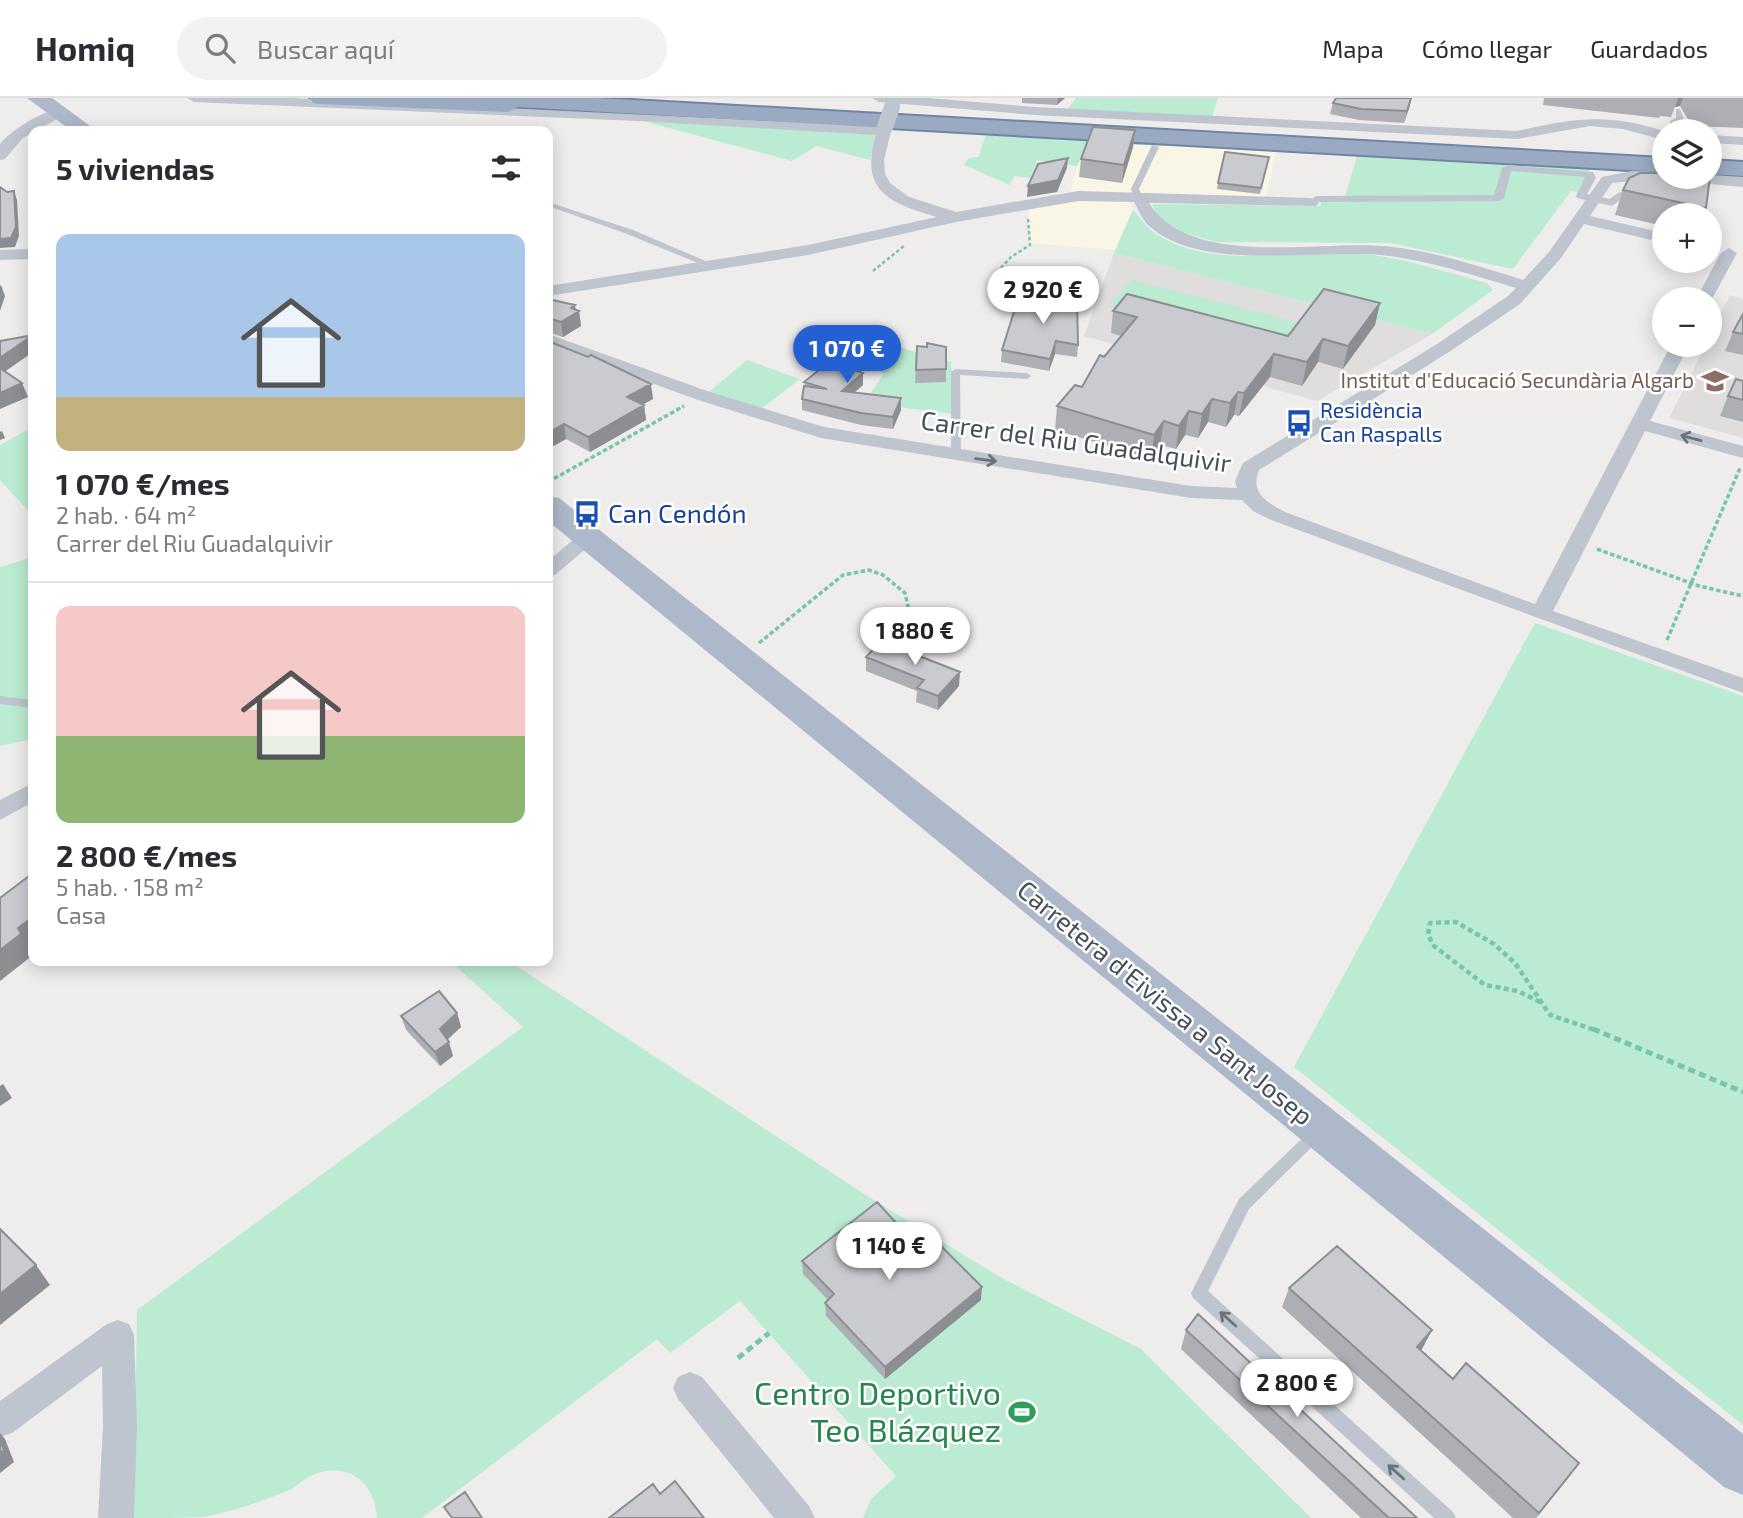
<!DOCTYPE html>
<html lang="es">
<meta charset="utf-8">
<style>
body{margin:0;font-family:"Exo 2",sans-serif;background:#f2f2f3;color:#2b2b33;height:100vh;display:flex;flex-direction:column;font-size:26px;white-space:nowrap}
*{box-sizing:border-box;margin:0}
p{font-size:23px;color:#7c7c81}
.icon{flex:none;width:38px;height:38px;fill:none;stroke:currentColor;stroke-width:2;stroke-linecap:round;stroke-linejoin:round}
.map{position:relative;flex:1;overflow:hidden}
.drawer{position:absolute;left:28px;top:28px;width:525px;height:840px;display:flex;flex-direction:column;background:#fff;border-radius:14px;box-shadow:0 4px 18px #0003}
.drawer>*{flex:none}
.tools{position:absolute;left:1652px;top:21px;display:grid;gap:14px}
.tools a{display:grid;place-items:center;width:70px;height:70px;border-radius:50%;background:#fff;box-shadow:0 4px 18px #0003;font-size:35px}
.price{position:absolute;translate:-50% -60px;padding:0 16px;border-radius:24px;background:#fff;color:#222;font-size:23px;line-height:46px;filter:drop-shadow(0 2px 4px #0008)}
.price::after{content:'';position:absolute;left:50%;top:42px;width:21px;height:16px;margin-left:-10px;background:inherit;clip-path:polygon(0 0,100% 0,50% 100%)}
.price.current{background:#2260d3;color:#fff}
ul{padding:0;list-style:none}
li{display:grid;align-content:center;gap:14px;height:371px;padding:0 28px}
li+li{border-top:2px solid #e1e1e2}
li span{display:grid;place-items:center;height:217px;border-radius:14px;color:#555}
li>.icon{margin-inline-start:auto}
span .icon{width:126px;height:126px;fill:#fffc;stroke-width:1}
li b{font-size:30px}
h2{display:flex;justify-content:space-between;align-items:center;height:84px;padding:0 28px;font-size:30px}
header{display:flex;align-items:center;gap:42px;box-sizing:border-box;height:98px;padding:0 35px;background:#fff;border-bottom:2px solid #e1e1e2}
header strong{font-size:33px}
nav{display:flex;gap:38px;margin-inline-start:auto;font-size:24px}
.search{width:490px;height:63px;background:#f2f2f3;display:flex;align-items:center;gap:18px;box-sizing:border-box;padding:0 24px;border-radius:38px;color:#7c7c81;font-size:26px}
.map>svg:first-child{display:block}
.commercial{fill:#faf6e5}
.education{fill:#e0dddd}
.green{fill:#bbebd2}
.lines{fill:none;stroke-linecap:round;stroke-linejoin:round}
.trunk-casing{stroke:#7185a5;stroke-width:4}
.path-far3{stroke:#76c7a6;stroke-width:2.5;stroke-dasharray:3.5 2.5;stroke-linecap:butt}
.path-far2{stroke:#76c7a6;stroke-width:3.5;stroke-dasharray:4.5 2.5;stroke-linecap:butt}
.path-far1{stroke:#76c7a6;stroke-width:4.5;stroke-dasharray:5 3.5;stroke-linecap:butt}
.path{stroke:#76c7a6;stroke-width:5;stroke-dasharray:7 4.5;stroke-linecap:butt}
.service{fill:#bec5ce;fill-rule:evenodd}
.pedestrian{fill:#bec5ce;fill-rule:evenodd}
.minor{fill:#bec5ce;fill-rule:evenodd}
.primary{fill:#adb9ca;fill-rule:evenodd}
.trunk{fill:#9aaac2;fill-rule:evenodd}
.minor-bridge{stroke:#bec5ce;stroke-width:16}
.wall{fill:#aeafb4}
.shaded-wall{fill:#8d8e92}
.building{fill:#cacbd1;stroke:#8d8e92;stroke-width:2}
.oneway{stroke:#6a727b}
.labels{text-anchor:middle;stroke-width:5;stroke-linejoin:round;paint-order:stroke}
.far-education-label{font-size:21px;fill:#785e54;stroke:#fff;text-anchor:end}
.far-transit-label{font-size:21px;fill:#164399;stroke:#fff;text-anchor:start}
.street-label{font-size:26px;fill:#464e58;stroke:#fff}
.transit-label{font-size:26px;fill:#164399;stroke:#fff;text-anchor:start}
.near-leisure-label{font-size:32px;fill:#27864d;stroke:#fff;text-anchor:end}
</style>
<header>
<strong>Homiq</strong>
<div class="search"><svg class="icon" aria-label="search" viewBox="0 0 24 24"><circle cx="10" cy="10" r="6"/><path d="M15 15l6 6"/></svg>Buscar aquí</div>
<nav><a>Mapa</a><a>Cómo llegar</a><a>Guardados</a></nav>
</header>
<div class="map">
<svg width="1743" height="1420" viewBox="0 0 1743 1420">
<rect width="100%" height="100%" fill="#efecec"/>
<path class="commercial" d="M1167 44 1277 50 1264 107 1152 106 1129 102 1133 112 1115 152 1030 145 1028 110 1068 103 1077 68 1090 45Z"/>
<path class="education" d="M1114 155 1432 236 1317 303 1084 238Z
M1730 197 1743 201V340L1669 320 1706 247H1710V238Z"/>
<path class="green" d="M1076 0H1218L1212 19 1067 12Z
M643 23 877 35 870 62 816 48 792 63Z
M986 35 1167 44 1164 48 1090 45 1077 68 1037 62 1030 80 1014 78 1010 87 964 67 969 60 979 59Z
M1358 55 1592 68 1577 95 1571 93 1513 171 1390 145 1216 144 1181 134 1159 121 1152 106 1321 108 1320 101 1344 102Z
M1133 112C1139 118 1144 126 1151 132 1206 176 1307 149 1372 157 1411 162 1449 175 1487 185L1493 192 1432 236 1114 155Z
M1132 182 1309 227 1288 254 1110 206Z
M866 240 951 264 955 316 864 305 884 275 843 261Z
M747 262 800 281 757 314 704 298Z
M33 329V418L0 382V347Z
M33 459V650L28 642 0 648V469Z
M1535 525 1743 598V1327L1294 969Z
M450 863H509L872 1101 1000 1179 1141 1251 1311 1420H863L871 1401 896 1378 740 1203 670 1255 657 1241 422 1420H377C375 1386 350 1363 315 1376 304 1380 297 1389 287 1393 264 1403 229 1414 204 1419 183 1420 156 1420 134 1420L137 1212 523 929Z"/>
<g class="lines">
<defs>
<path id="trunk" d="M310 0H596L1664 60V74L518 9 508 14 321 6 313 5Z
M1710 62 1743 64V78L1710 76Z"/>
</defs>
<use href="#trunk" class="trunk-casing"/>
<path class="path-far3" d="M1028 121 1030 147 1011 159 996 175 998 184 1006 189 1028 193
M873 173 904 148"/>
<path class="path-far2" d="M548 384 684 308
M1597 451 1699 488 1743 498
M1667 542 1740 370
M759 545 843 477 869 472 883 477 905 495 917 547"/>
<path class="path-far1" d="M917 545 918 551
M1540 904 1518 893 1485 887 1434 848 1428 837 1430 825 1456 824 1494 846 1515 865 1550 917 1598 933"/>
<path class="path" d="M1593 931 1743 994
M738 1260 769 1235"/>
<path class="service" d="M1676 11H1680L1684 21 1677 24 1676 33H1670V23L1676 20Z
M1152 47 1159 49 1139 91 1142 99 1135 101 1131 91Z
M548 104 633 132 717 168 710 170 627 136 548 108Z
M955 271 1027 275 1031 278 1027 281 960 277 961 357 956 360 951 357V274Z
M0 598 33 602V610L0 606Z
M1318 1028 1323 1030 1325 1034 1323 1038 1249 1111 1208 1193 1453 1414 1456 1420H1434L1193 1200 1191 1195 1239 1101 1313 1030Z"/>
<path class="pedestrian" d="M1507 67 1593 74 1596 80 1587 96 1610 101C1617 94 1630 88 1638 95L1623 100 1612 108 1577 100 1576 98 1585 79 1511 73 1504 100 1499 103 1319 104 1311 108 1306 105 1316 98 1494 97 1502 70Z"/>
<path class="minor" d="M187 0H291L878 28 885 25 892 29 884 62 885 76 890 85 909 99 956 114 1078 93 1311 100 1319 105 1316 108 1149 105C1192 173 1324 140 1393 149 1438 154 1481 169 1523 182L1549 154 1602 79 1632 73 1664 74V79L1710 77 1743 79V89L1677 83 1670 80 1612 85 1590 118 1664 135V145L1584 126 1561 160 1520 206 1449 254 1259 372C1250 395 1266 404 1285 414L1535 506 1671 247H1689L1650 323 1743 348V360L1645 333 1553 513 1743 580V595L1271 422 1253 413 1242 402 1191 400 821 340 698 302 548 247V236L710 294 824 329 1191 388 1237 390 1235 383 1243 365 1437 246 1508 198 1516 190C1472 177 1428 162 1381 157 1316 151 1199 175 1148 127 1142 121 1138 111 1134 104L1078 103 956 124 808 157 548 198V188L808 147 937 119C889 105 859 93 876 37L638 23 194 4Z
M872 0H929L1035 9 1517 33C1575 20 1606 15 1664 33V42L1623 31 1590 28 1517 41 1035 17 879 4Z
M59 10 64 11V17L23 40 5 61 0 62V46C14 30 38 16 59 10Z
M1710 37 1743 39V47L1710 45Z
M1729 150 1737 155 1712 201 1710 205V201H1696L1721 155Z
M33 151V161L0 162V152Z
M588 433 595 435 598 439 595 443 555 477 548 479V463L581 435Z
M33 685V704L0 722V702Z
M118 1222 129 1226 134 1237 137 1328 134 1420H98L103 1328 102 1268 12 1335 0 1339V1303L107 1226Z
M690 1274 702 1279 809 1408 815 1420H774L678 1301 673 1290 678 1279Z"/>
<path class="primary" d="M27 0H52L97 33H72Z
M548 398 559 400 1743 1336V1397L1724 1389 548 423Z"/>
<use href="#trunk" class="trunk"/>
<path class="minor-bridge" d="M885 29 892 9"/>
</g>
<path class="wall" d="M1022 0H1065L1057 7 1022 5Z
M1544 0H1743V30L1692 28 1680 8 1675 9 1671 19 1660 18 1659 20 1543 7Z
M1333 5 1410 7 1404 25 1359 22 1330 16Z
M1135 32 1133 49 1122 85 1079 79 1081 61Z
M1269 59 1260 96 1217 91 1218 85Z
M1623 92 1706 110 1703 117H1664V128L1615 117Z
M548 201 579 213 581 228 563 239 548 234Z
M1017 204 1078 247 1077 259 1055 256 1049 273 1001 264 1002 252Z
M1380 205 1375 227 1343 271 1318 264 1302 288 1270 279 1239 318 1234 317 1226 329 1208 324 1198 340 1185 337 1176 351 1160 347 1151 361 1055 332 1057 308 1082 289 1104 259 1121 238 1111 235 1113 213 1288 238Z
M1743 216V257L1725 253 1733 234Z
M548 243 653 301 643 306 644 307 646 322 590 354 566 341 548 351Z
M917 248 946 271V284L915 285Z
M872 262 859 273 863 275V287L854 295 901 300V312L893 331 861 327 802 312V301L805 288 804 284Z
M1743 283V324L1720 318 1728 298Z
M866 559 959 588 938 612 916 604 917 593 866 573Z
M457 915 461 929 447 941 453 958 440 968 406 932 401 918Z
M908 1138 981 1202 885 1281 826 1218 825 1205 828 1202 803 1176 802 1163Z
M1289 1190 1432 1232 1421 1252 1453 1281 1579 1365 1536 1420H1513L1282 1209Z
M1186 1232 1417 1420H1361L1181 1251Z"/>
<path class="shaded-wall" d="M1058 0H1065L1057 7Z
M1411 0 1410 7 1404 25 1407 13Z
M1678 0H1683L1680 8 1675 9Z
M1135 32 1133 49 1122 85 1124 67Z
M1068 60 1067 70 1057 94 1027 99 1028 88Z
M14 93 17 102 19 138 15 149 0 150V141Z
M1 187 5 198 0 213V188Z
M1380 205 1375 227 1343 271 1348 248Z
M575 207 576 215 579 213 581 228 563 239 561 224 571 210Z
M33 237V254L0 277V260Z
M1323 241 1318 264 1302 288 1307 264Z
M1056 243 1055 256 1049 273 1050 261Z
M872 250V262L849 282V270Z
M1274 256 1270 279 1239 318 1244 295Z
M863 275V287L842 305V293Z
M22 285 28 299 0 311V295Z
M651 286 653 301 629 314 627 299Z
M1238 294 1234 317 1226 329 1230 305Z
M901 300V312L893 331V319Z
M1212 301 1208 324 1198 340 1202 316Z
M644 307 646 322 590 354 588 339Z
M1189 313 1185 337 1176 351 1179 328Z
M1164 323 1160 347 1151 361 1154 337Z
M564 326 566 341 548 351V335Z
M2 333 5 340 0 342V334Z
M960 574 959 588 938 612V598Z
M33 819V849L30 851 33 857 0 883V852L18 830Z
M457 915 461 929 444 945 440 931Z
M449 944 453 958 440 968 435 954Z
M3 986 12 1000 0 1008V988Z
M36 1167 50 1187 0 1227V1196Z
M982 1189 981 1202 885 1281V1269Z
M1432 1232 1422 1251 1407 1268 1417 1249Z
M0 1335 5 1341 14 1364 0 1375Z
M1579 1365 1566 1383 1536 1420 1539 1415Z"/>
<path class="building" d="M1336 0H1411L1407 13 1361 11 1333 5Z
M1093 29 1135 32 1124 67 1081 61Z
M1225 54 1269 59 1261 90 1218 85Z
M1068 60 1058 82 1028 88 1038 66Z
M1640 75H1664V79H1710L1706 110 1623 92 1629 80Z
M0 89 7 94 14 93 16 129 11 140 0 141Z
M1324 191 1380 205 1348 248 1323 241 1307 264 1274 256 1244 295 1238 294 1230 305 1212 301 1202 316 1189 313 1179 328 1164 323 1154 337 1057 308 1075 287 1082 289 1100 257 1104 259 1137 219 1113 213 1127 196 1288 238Z
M1032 196 1077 200 1078 247 1056 243 1050 261 1002 252 1017 204 1030 206Z
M548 201 575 207 571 210 579 213 561 224 548 220Z
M1743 216V236L1733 234Z
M33 237 0 260V243Z
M862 238 872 250 849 270 863 275 842 293 901 300 893 319 861 315 802 301 804 288 827 291 804 284Z
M548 243 588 259 591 257 651 286 627 299 644 307 588 339 564 326 548 335Z
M927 245 946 249V271L916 272 917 248 927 249Z
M0 270 22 285 0 295Z
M1736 281 1743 283V302L1728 298Z
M881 543 960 574 938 598 917 590 924 582 866 559Z
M33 775V819L18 830 21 836 0 852V800Z
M439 893 457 915 440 931 449 944 435 954 401 918Z
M877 1104 908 1138 921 1128 982 1189 885 1269 825 1205 834 1196 802 1163Z
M0 1131 36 1167 0 1196Z
M1337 1148 1432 1232 1417 1249 1453 1281 1466 1265 1579 1365 1539 1415 1289 1190Z
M1198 1216 1417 1420H1389L1186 1232Z
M0 1343 4 1352 0 1355Z
M675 1383 704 1420H609L653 1386 660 1396Z
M465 1394 482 1420H452L444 1409Z"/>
<defs><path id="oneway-shaft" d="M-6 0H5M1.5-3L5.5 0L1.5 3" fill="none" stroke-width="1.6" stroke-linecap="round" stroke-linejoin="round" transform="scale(1.75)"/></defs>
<g class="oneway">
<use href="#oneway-shaft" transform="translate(1691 340) rotate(-165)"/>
<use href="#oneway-shaft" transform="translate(986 362) rotate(8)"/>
<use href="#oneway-shaft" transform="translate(1228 1221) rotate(-138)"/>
<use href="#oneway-shaft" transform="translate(1396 1374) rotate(-138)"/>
</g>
<defs>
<symbol id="school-bare" viewBox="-9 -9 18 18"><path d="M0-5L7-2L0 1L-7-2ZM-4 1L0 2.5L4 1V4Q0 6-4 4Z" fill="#8d6e63" stroke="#fff" stroke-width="2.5" paint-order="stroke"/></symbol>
<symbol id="bus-bare" viewBox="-9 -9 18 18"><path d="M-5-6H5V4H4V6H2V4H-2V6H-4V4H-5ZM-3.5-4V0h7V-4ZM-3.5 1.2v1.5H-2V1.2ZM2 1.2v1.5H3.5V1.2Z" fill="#1a4fb4" stroke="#fff" stroke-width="2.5" paint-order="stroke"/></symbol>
<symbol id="stadium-bare" viewBox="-9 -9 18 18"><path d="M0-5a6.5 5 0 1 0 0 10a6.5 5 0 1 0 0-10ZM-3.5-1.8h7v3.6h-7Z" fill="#2e9e5b" stroke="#fff" stroke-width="2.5" paint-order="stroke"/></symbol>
</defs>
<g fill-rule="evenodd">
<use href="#school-bare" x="1696" y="264" width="38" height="38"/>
<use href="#bus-bare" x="1280" y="306" width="38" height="38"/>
<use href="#bus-bare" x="568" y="397" width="38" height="38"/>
<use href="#stadium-bare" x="1003" y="1295" width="38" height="38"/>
</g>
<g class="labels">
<g class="far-education-label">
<text x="1694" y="290">Institut d'Educació Secundària Algarb</text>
</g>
<g class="far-transit-label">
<text x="1320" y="320">Residència<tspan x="1320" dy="24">Can Raspalls</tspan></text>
</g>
<g class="street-label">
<text transform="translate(1076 344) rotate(8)" y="9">Carrer del Riu Guadalquivir</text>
<text transform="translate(1165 905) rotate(39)" y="9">Carretera d'Eivissa a Sant Josep</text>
</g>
<g class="transit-label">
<text x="608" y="425">Can Cendón</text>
</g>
<g class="near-leisure-label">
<text x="1001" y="1307">Centro Deportivo<tspan x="1001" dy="37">Teo Blázquez</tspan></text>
</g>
</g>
</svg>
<div class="tools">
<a><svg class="icon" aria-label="layers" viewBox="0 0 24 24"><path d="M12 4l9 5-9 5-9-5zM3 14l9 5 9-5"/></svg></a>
<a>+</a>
<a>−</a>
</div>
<b class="price" style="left:1043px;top:228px">2 920 €</b>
<b class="price current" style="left:847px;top:287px">1 070 €</b>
<b class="price" style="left:915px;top:569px">1 880 €</b>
<b class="price" style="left:889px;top:1184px">1 140 €</b>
<b class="price" style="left:1297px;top:1321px">2 800 €</b>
<section class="drawer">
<h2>5 viviendas<svg class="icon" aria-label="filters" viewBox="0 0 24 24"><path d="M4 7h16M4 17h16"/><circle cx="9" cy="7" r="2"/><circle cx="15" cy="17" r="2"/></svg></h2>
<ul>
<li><span style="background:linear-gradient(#a9c7e8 75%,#c2b280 0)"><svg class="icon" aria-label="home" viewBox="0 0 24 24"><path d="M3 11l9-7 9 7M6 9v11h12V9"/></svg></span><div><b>1 070 €/mes</b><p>2 hab. · 64 m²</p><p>Carrer del Riu Guadalquivir</p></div></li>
<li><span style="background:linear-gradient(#f6c9c9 60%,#8fb573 0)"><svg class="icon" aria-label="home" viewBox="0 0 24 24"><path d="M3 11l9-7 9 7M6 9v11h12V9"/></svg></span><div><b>2 800 €/mes</b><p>5 hab. · 158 m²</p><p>Casa</p></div></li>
</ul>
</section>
</div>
